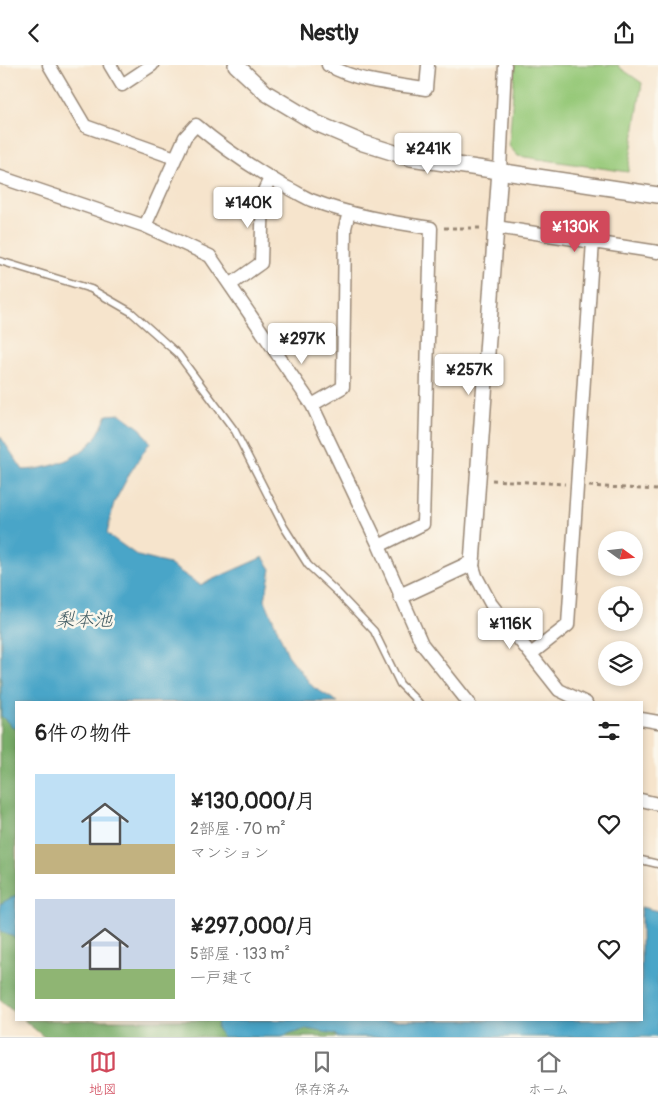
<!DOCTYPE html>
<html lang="ja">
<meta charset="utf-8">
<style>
body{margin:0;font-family:Pangolin,"Klee One",sans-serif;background:#f2f2f2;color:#222;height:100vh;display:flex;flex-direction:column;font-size:19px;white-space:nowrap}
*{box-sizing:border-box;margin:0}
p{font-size:16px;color:#767676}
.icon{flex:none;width:28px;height:28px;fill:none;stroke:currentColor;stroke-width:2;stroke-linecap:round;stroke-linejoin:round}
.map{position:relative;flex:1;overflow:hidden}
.drawer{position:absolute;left:15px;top:636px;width:628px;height:320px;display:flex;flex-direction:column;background:#fff;border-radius:0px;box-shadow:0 2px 8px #0003}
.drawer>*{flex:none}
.needle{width:32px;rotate:105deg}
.tools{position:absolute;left:598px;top:466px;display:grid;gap:10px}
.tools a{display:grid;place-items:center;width:45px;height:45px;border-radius:50%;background:#fff;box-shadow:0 2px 8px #0003;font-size:25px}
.price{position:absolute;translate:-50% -42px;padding:0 11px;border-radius:5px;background:#fff;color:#222;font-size:16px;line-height:32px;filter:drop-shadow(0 1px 2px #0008)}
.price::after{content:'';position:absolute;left:50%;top:30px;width:15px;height:11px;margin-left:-8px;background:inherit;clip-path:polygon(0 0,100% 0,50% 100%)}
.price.active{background:#d1495b;color:#fff}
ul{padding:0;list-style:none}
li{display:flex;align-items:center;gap:15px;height:125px;padding:0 20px}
li span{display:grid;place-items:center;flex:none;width:140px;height:100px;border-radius:0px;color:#555}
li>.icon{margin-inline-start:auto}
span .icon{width:60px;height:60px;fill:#fffc;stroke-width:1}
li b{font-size:21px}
h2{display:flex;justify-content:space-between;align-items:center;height:60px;padding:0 20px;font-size:21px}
header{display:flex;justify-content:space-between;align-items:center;height:65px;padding:0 20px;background:#fff;font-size:22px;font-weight:800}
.dock{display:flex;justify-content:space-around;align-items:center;height:70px;border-top:1px solid #e0e0e0;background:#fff;font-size:14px;color:#767676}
.dock a{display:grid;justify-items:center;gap:2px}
.dock .active{color:#d1495b}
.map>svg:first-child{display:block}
.green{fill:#97c979;stroke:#697a4c}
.forest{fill:#79ad69;stroke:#5a6c44}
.water{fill:#4aa5c8;stroke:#426873}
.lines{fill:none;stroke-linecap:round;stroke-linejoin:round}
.service-casing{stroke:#988775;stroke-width:9}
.minor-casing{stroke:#988775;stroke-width:15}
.tertiary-casing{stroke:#988775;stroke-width:18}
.path{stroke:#988775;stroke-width:3;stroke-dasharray:4 4;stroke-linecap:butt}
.service{stroke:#fff;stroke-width:6}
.minor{stroke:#fff;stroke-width:12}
.tertiary{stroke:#fff;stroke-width:15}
.labels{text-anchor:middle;stroke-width:5;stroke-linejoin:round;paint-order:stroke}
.water-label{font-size:19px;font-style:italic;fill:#415b62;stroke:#fbf7ec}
</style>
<header><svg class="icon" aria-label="back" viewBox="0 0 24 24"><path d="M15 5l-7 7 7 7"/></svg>Nestly<svg class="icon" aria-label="share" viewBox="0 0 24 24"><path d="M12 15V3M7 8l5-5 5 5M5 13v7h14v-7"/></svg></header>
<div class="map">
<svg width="658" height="972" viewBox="0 0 658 972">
<rect width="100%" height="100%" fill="#fbf7ec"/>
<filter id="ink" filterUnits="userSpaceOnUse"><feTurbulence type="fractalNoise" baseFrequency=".02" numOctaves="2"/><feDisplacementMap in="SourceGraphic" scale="10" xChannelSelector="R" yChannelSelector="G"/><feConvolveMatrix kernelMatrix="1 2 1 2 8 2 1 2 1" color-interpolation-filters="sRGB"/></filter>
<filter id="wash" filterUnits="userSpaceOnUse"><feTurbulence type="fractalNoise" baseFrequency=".0096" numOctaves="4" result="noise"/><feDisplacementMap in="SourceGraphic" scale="20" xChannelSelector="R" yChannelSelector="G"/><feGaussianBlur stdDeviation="1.12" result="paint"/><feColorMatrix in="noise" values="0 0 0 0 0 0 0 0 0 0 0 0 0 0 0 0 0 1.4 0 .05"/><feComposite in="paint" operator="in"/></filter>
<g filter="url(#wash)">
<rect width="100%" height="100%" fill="#f6e4cc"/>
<path class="green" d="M515 0H618L619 2 642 18 628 107 518 91 509 81Z"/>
<path class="forest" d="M0 610 16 638V949L0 935Z
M24 955H332L389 972H44Z"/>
<path class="water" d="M121 349 141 364 150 377 130 408 114 438 107 469 138 491 169 499 200 520 263 492 271 504 265 535 288 590 313 622 338 637 16 638V665L1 651 0 371 23 405C48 404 73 396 91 378 98 371 103 359 107 350Z
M16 830V873L0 866V839Z
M641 842 658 846V972H337L335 969 306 964 282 972H223L217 963 218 955H641Z"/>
</g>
<g filter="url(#ink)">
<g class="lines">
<defs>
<path id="service" d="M0 196 91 224 131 247 178 289 235 366 284 462 308 500 337 527 374 566 400 619 419 638
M641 795 658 799"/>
<path id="minor" d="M49 0 85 61 175 93
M110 0 122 20 152 0
M328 0C358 17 393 19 426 24L428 0
M500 105 505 0
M0 112 145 161 210 191 312 340 379 481 422 579 469 638
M145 161 185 72 196 60C223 83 253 103 284 121 293 125 302 131 311 135 350 150 390 157 431 163L423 459 379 481
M496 162 658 187
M230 220 261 198 263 128 270 113
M312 340 343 322 345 163 349 147
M472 498 476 511 491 539 559 625 586 638
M531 589 568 560 593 176
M641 654 658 657
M641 735 658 739"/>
<path id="tertiary" d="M236 0 266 28 316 58 363 78 411 93 658 130
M401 531 472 498 500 105"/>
</defs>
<use href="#service" class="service-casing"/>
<use href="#minor" class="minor-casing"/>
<use href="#tertiary" class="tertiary-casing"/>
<path class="path" d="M444 163H480
M492 415 565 419
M589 421 658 425"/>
<use href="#service" class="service"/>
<use href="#minor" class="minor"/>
<use href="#tertiary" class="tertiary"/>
</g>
</g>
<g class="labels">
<g class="water-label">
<text x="84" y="561">梨本池</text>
</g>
</g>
</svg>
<div class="tools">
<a><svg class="needle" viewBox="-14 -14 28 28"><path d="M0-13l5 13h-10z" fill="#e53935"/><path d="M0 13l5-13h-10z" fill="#767676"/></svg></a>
<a><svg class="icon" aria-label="locate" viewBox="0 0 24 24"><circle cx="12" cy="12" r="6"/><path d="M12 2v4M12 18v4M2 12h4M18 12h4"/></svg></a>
<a><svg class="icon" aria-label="layers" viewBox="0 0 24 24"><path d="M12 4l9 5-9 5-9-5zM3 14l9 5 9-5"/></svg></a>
</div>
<b class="price" style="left:428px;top:110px">¥241K</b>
<b class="price" style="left:248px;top:164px">¥140K</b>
<b class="price active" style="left:575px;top:188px">¥130K</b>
<b class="price" style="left:302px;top:300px">¥297K</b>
<b class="price" style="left:469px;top:331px">¥257K</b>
<b class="price" style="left:510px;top:585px">¥116K</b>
<section class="drawer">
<h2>6件の物件<svg class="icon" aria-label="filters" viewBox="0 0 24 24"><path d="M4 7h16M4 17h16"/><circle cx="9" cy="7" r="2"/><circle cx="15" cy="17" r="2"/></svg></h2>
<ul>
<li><span style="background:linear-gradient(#bfe0f5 70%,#c2b280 0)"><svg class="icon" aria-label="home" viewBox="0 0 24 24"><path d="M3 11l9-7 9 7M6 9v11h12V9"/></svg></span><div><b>¥130,000/月</b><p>2部屋 · 70 m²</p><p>マンション</p></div><svg class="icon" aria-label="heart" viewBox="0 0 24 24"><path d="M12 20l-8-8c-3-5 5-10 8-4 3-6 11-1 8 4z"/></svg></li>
<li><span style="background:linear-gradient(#c9d6e8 70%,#8fb573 0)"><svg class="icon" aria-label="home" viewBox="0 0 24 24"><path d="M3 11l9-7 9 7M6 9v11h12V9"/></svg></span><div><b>¥297,000/月</b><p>5部屋 · 133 m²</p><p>一戸建て</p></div><svg class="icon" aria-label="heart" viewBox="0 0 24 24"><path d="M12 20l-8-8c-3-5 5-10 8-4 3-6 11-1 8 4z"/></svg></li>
</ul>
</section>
</div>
<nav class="dock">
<a class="active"><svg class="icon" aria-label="map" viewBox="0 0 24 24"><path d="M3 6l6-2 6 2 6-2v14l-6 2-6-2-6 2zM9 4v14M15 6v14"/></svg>地図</a>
<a><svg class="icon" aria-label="saved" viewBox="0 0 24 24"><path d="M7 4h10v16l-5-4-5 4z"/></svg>保存済み</a>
<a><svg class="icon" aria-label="home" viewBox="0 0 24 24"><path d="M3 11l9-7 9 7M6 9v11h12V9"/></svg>ホーム</a>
</nav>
